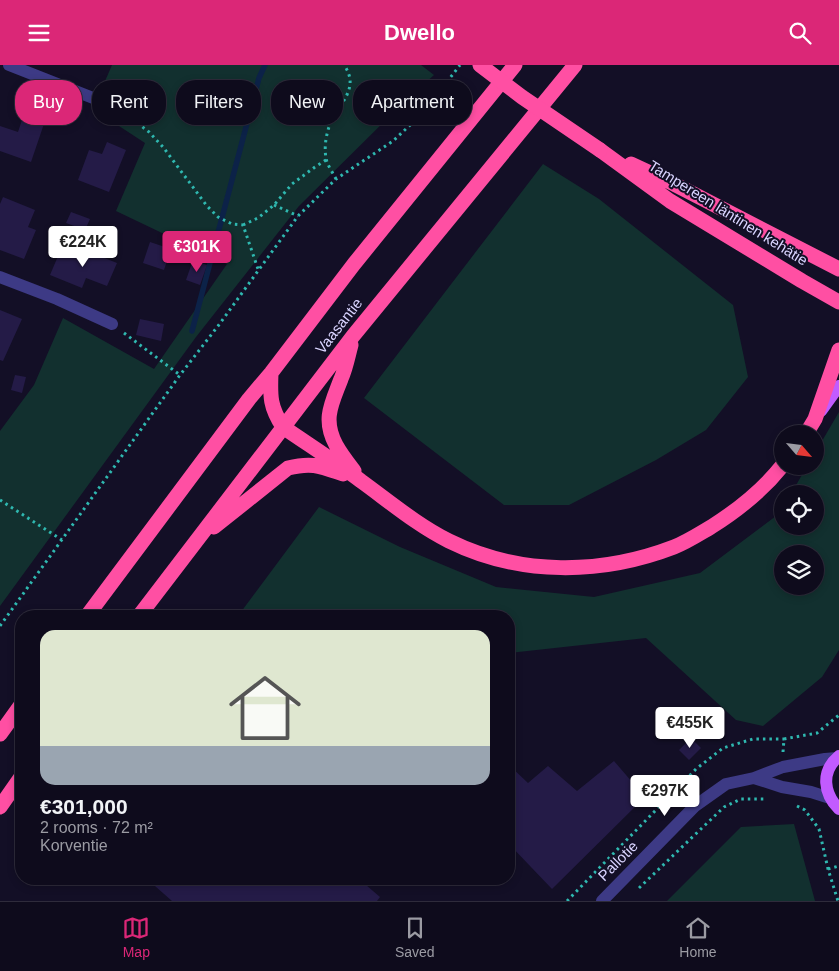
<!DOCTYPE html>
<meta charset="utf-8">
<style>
body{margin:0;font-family:Helvetica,sans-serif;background:#1c1929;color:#f1f3f6;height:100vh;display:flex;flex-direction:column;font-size:19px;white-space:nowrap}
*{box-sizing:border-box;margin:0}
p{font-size:16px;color:#9b9ba3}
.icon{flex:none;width:28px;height:28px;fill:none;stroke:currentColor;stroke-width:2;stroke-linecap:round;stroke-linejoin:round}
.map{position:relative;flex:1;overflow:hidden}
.side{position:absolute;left:15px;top:545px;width:500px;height:275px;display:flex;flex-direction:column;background:#0e0b1c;border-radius:20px;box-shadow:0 2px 8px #0003,0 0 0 1px #2e2b3b}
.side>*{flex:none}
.banner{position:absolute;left:15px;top:15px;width:500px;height:45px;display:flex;gap:10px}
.needle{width:32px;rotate:118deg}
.buttons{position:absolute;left:774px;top:360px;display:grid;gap:10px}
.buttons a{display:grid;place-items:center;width:50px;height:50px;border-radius:50%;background:#0e0b1c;box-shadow:0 2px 8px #0003,0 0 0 1px #2e2b3b;font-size:25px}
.price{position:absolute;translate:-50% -42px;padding:0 11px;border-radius:5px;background:#fff;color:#222;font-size:16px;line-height:32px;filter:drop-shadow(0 1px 2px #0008)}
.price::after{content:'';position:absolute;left:50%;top:30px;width:15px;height:11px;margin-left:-8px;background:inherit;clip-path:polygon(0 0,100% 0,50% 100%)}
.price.on{background:#db2777;color:#fff}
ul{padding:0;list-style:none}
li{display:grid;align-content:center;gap:10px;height:265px;padding:0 25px}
li span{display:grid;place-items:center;height:155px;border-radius:15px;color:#555}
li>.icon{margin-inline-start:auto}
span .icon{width:90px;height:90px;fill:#fffc;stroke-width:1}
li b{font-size:21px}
.pill{padding:0 18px;border-radius:20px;background:#0e0b1c;box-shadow:0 2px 8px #0003,0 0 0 1px #2e2b3b;font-size:18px;line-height:45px}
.pill.on{background:#db2777;color:#fff}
header{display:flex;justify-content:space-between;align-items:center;height:65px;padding:0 25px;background:#db2777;color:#fff;font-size:22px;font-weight:800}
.dock{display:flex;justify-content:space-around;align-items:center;height:70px;border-top:1px solid #2e2b3b;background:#0e0b1c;font-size:14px;color:#9b9ba3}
.dock a{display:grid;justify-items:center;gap:2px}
.dock .on{color:#db2777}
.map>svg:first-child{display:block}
.green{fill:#12302f;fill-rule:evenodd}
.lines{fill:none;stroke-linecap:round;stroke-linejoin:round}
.stream{stroke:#0c2248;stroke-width:5.5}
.building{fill:#241b47}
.path{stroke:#2fb8b0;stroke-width:3;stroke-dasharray:2.5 4;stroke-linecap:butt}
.minor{stroke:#3d3a85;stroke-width:12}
.major{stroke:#c25bff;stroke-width:12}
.highway{stroke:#ff4fa3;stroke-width:15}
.highway-bridge{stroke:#ff4fa3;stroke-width:15}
.labels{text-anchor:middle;stroke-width:4;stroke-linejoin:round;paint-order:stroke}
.street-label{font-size:15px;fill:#d9d4ff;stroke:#130f26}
</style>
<header><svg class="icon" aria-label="menu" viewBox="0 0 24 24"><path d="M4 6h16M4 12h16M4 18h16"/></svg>Dwello<svg class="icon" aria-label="search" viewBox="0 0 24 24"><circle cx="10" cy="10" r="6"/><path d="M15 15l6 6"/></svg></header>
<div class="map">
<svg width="839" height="836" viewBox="0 0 839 836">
<rect width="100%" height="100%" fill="#130f26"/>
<path class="green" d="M112 0H421L434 10 402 39 299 141 196 272 0 541V366L34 320 63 253 154 304 227 199 116 146 145 78 93 44Z
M543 99 599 134 733 240 748 312 706 365 656 395 569 440H504L364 333Z
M839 347V585L822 612 763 661 736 655 646 573 509 588V551H238L319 442 400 482 496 522 594 532 700 508 780 448 782 444V461H815V429H791L807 401H815V388ZM782 489H815V521H782Z
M794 759 815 836H667L741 762Z"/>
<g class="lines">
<path class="stream" d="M192 266 259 13 265 0"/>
</g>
<path class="building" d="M26 43 47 50 31 97 0 86V61L18 67Z
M107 77 126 85 109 127 78 115 89 85 102 89Z
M3 132 35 145 28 162 36 165 24 194 0 185V139Z
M71 147 90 154 85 165 66 158Z
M150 177 171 184 164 205 143 198Z
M77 182 117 198 107 221 86 213 82 223 50 210 61 184 74 189Z
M193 195 207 200 200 220 186 215Z
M0 245 22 254 3 296 0 295Z
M140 254 164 259 161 276 136 270Z
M15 310 26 312 22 328 11 325Z
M691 673 701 683 689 695 679 685Z
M614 696 645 732 552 824 509 779V700L528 718 548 701 577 726Z
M147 814H359L380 832 377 836H172Z"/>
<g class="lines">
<path class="path" d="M127 50 149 67 163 82 207 141 218 152 232 159 243 160 258 204
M336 114C333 108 327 100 326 93 324 82 326 70 330 59 338 39 361 24 344 0
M274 140 298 151
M243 160 258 153 274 140 292 119 315 102 326 95
M124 268 180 310
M0 435 62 475
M0 561 180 310 218 261 298 151 336 114 393 76 423 48 460 0
M783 687 784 674 817 668 839 650
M797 741 805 745 819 764 828 804 838 836
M828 804 839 801
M639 823 724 742 741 734H764
M567 836 696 704 723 683 753 674H784"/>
<path class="minor" d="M9 0 116 42
M0 212 57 234 112 259
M754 713 782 722 811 727 830 733
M602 836 695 741 726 719 754 713 783 702 825 694 837 693"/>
<path class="major" d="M821 346 839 321
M839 691C820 707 824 729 839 744"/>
<path class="highway" d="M600 85 670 136 802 216 839 237
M631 99 674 119 839 204
M351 280C348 291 346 303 341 314 332 338 322 354 336 380 341 389 348 398 354 406
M271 308C270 332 270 342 283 362 309 380 336 397 361 416 390 437 417 460 449 476 520 511 601 510 674 482 687 477 699 469 711 462 738 445 762 426 782 401
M806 369 815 354 839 285
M214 462 288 403C312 397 320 401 343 409
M87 551 249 334 271 308 354 199 515 0
M139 551 353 271 575 0
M0 669 21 640
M0 742 21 712"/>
<path class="highway-bridge" d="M480 0 522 32 600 85"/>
</g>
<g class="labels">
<g class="street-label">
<text transform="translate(728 148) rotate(32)" y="5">Tampereen läntinen kehätie</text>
<text transform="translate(339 261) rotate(-52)" y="5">Vaasantie</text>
<text transform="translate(618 796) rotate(-45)" y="5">Pallotie</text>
</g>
</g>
</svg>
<div class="buttons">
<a><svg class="needle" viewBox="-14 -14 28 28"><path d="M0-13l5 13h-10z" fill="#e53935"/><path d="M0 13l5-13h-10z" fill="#9b9ba3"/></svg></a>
<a><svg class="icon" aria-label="locate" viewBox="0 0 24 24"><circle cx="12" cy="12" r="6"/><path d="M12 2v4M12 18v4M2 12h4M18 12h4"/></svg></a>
<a><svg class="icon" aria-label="layers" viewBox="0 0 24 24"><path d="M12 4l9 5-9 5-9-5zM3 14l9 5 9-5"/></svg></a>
</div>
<b class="price" style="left:83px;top:203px">€224K</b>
<b class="price on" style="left:197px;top:208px">€301K</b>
<b class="price" style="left:690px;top:684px">€455K</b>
<b class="price" style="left:665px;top:752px">€297K</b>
<div class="banner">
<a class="pill on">Buy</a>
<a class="pill">Rent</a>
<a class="pill">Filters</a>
<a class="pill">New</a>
<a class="pill">Apartment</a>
</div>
<section class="side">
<ul>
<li><span style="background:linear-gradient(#dfe7d0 75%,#9aa5b1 0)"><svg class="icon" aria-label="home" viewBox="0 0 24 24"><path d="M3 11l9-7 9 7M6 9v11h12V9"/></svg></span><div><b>€301,000</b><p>2 rooms · 72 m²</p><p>Korventie</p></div></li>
</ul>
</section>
</div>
<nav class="dock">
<a class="on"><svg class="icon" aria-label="map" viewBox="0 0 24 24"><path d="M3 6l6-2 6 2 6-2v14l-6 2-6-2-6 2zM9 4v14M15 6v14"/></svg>Map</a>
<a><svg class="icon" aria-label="saved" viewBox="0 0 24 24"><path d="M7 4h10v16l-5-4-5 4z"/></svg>Saved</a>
<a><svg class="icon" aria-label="home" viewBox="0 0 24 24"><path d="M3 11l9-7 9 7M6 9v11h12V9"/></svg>Home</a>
</nav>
